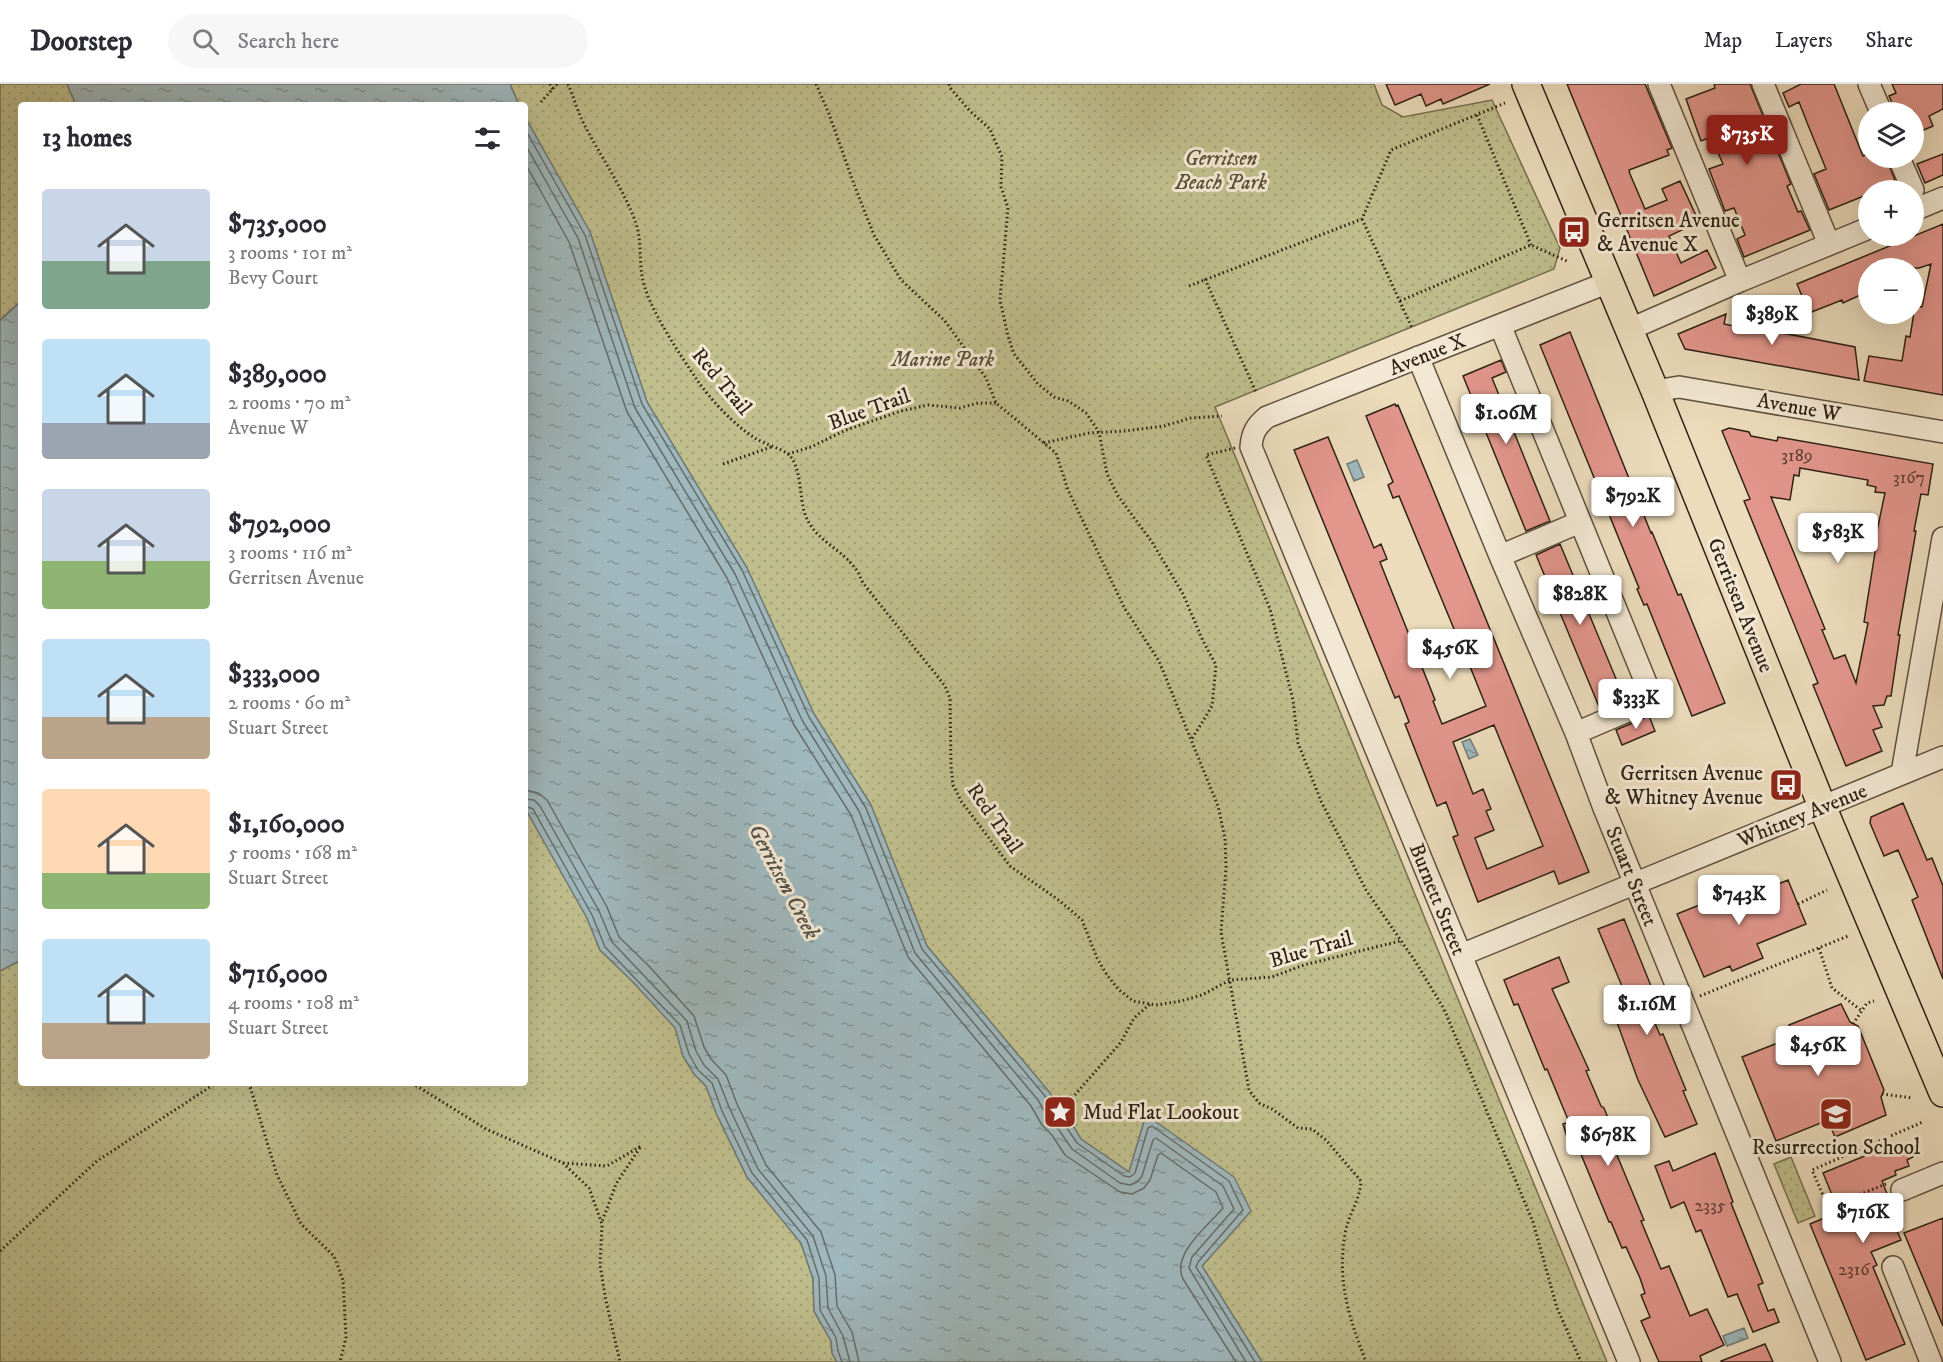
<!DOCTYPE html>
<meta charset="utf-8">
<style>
body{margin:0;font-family:"IM FELL DW Pica",serif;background:#f7f7f7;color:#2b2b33;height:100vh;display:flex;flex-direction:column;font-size:22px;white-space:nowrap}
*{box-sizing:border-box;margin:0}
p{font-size:20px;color:#7c7c81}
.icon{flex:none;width:33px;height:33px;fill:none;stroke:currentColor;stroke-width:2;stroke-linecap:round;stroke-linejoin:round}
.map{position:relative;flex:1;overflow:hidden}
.panel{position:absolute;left:18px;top:18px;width:510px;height:984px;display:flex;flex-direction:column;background:#fff;border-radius:6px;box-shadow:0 6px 24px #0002}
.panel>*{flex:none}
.tools{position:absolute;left:1858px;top:18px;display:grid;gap:12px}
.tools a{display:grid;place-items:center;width:66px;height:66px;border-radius:50%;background:#fff;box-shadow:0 6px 24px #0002;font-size:30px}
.price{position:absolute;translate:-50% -51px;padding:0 14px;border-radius:6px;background:#fff;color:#222;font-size:20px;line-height:39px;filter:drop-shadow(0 2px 3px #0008)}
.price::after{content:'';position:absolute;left:50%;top:36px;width:18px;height:14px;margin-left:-9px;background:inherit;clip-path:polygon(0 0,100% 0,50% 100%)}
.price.current{background:#8f2418;color:#fff}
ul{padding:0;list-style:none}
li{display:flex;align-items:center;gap:18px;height:150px;padding:0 24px}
li span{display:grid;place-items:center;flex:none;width:168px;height:120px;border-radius:6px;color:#555}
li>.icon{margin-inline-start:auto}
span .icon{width:72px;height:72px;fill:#fffc;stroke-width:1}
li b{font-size:26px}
h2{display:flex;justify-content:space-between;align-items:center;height:72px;padding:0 24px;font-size:26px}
header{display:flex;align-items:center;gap:36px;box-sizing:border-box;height:84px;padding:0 30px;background:#fff;border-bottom:2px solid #e1e1e2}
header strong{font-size:28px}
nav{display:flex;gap:33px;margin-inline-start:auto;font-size:21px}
.search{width:420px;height:54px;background:#f7f7f7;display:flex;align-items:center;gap:15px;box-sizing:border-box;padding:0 21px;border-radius:33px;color:#7c7c81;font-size:22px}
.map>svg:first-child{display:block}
.park{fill:url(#park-dots);stroke:#767050;stroke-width:1.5}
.water{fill:url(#water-ripples);stroke:#727c7a;stroke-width:1.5}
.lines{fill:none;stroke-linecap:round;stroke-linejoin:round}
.shore{stroke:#666c69;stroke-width:1.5}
.building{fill:#e2968c;stroke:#2e2115;stroke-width:1.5;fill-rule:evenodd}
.minor-casing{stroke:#5e503f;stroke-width:24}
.major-casing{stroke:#2e2115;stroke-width:30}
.path{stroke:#2e2115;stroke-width:3;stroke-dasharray:1.5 3;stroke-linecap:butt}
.minor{stroke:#f3e8d3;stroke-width:21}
.major{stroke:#ecdcbc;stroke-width:27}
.labels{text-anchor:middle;stroke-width:6;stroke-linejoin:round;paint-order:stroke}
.number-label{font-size:18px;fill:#5b3e33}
.park-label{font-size:21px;font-style:italic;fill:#5a5039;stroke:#f3e8d3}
.poi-label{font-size:21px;fill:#2e2115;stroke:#f3e8d3;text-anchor:start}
.street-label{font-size:21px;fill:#2e2115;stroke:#f3e8d3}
.water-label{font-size:22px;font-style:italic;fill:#504e47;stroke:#f3e8d3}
</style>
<header>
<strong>Doorstep</strong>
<div class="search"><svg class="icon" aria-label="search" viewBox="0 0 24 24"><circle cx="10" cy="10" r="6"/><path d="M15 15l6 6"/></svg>Search here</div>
<nav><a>Map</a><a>Layers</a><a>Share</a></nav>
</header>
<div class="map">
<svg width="1943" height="1278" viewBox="0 0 1943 1278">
<defs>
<pattern id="park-dots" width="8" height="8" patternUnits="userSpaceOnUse" patternTransform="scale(1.5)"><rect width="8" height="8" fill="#bfbe8c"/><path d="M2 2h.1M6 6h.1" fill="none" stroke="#a4a378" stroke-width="1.8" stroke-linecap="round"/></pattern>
<pattern id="water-ripples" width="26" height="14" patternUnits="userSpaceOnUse" patternTransform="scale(1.5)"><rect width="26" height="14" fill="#9fb8bd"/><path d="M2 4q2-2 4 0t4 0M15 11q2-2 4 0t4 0" fill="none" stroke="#829598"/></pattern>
</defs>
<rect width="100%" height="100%" fill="#ecdcbc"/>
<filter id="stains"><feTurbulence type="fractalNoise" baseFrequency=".00333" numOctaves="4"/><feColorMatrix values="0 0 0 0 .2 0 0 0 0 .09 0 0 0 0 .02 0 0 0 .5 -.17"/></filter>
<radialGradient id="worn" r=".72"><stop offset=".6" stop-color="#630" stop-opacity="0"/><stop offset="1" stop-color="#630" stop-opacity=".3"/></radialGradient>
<path class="park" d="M0 0H67L76 21H21V217L0 236Z
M510 0H1374L1382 21 1403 33 1492 16 1560 164 1554 185 1215 323 1607 1278H1262L1202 1182 1251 1127 1146 1031 1129 1088 1081 1055 1070 1037 1060 1028 1050 1009 927 862 871 721 814 630 747 484 647 318 590 148 525 33V21H519Z
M525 724 587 834 600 866 632 897 676 944 683 972 694 990 706 1002 716 1029 747 1093 801 1159 813 1195 814 1227 831 1257 832 1269 837 1278H0V887L21 876V999H525Z
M1791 1073 1815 1132 1798 1139 1774 1080Z"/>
<path class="water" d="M67 0H510L519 21H76Z
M525 33 590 148 647 318 747 484 814 630 871 721 927 862 1050 1009 1060 1028 1070 1037 1081 1055 1129 1088 1146 1031 1234 1093 1251 1127 1202 1182 1262 1278H837L832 1269 831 1257 814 1227 813 1195 801 1159 747 1093 716 1029 706 1002 694 990 683 972 675 944 632 897 600 866 587 834 525 724Z
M21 217V876L0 887V237Z
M1357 376 1364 393 1354 397 1347 380Z
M1470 655 1478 671 1469 675 1462 658Z
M1744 1244 1748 1254 1727 1262 1723 1252Z"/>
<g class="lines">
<path class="shore" d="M525 45 585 151 642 320 742 486 809 633 866 724 922 865 1045 1012 1055 1031 1065 1041 1077 1059 1124 1092 1130 1093 1135 1089 1148 1044 1152 1042 1229 1097 1243 1126 1198 1178 1196 1183 1255 1278
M525 60 578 154 635 324 735 490 802 636 859 727 915 869 1038 1016 1049 1035 1059 1046 1072 1065 1120 1099 1130 1101 1137 1098 1142 1092 1153 1056 1156 1054 1223 1102 1234 1125 1192 1173 1189 1184 1246 1278
M525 79 569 158 627 328 727 494 794 641 851 731 908 873 1031 1022 1042 1041 1052 1051 1065 1071 1120 1108 1132 1110 1144 1104 1150 1096 1158 1071 1161 1069 1216 1108 1223 1124C1208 1142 1171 1170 1183 1195L1236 1278
M525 706 538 709 547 716 607 823 619 853 648 881 694 932 704 963 711 975 726 991 737 1020 766 1081 821 1148 835 1191 837 1222 852 1248 859 1278
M525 715 534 716 540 722 599 827 612 858 687 937 696 967 704 981 718 995 729 1023 758 1085 813 1152 826 1192 828 1224 843 1252 850 1278
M525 722 533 725 592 831 605 863 680 941 689 970 698 986 712 999 722 1027 752 1089 807 1156 819 1194 820 1226 836 1254 838 1267 842 1278"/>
</g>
<path class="building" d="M1386 0H1490L1443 20 1441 15 1426 22 1421 10 1395 21Z
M1567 0H1645L1672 64 1667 66 1669 71 1629 86 1630 90 1645 125 1667 116 1662 105 1680 97 1699 138 1669 152 1681 179 1707 166 1716 184 1654 212Z
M1714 0H1750L1791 100 1787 102 1798 128 1801 127 1810 146 1744 173 1737 155 1745 151 1734 124 1725 127 1709 85 1723 80 1711 53 1701 57 1686 15 1715 4Z
M1801 0H1834L1863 72 1869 69V74H1886L1895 96 1883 100 1884 103 1877 106H1869V110L1829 126 1814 90 1826 85 1808 41 1799 18 1789 23 1783 9Z
M1892 0H1943V25L1929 32 1933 42 1914 50V28H1896L1889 12 1896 9Z
M1943 70V91L1925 99 1917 80Z
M1943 140V311L1864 297 1869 272 1902 277 1906 252 1910 253 1915 222 1922 223 1931 180 1919 184H1869V207L1843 219 1842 216 1809 229 1797 200Z
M1763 214 1777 216 1772 244 1767 246 1855 263 1859 296 1685 265 1678 250 1726 230 1724 240 1758 247Z
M1570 248 1651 449 1652 448 1678 511 1681 510 1725 619 1692 632 1647 520 1644 521 1637 505 1639 504 1540 261Z
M1501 276 1506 288 1492 294 1550 437 1526 447 1463 292Z
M1395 320 1396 322 1398 321 1430 398 1589 788 1559 800 1554 787 1478 818 1453 753 1458 751 1446 718 1437 722 1405 640 1409 638 1399 612 1395 614 1294 366 1328 353 1374 464 1381 460 1387 475 1380 478 1435 616 1433 617 1442 640 1486 622 1460 558 1451 561 1446 548 1454 545 1399 412 1393 414 1388 401 1393 398 1366 332ZM1494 641 1543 762 1487 785 1475 754 1494 746 1486 727 1491 725 1483 705 1473 710 1453 658Z
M1729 344 1749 348 1751 352 1777 357 1778 353 1933 380 1928 411 1921 410 1914 447H1916L1898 551H1900L1891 612H1887L1884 621 1873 622 1882 643 1873 646 1882 667 1846 682 1813 601 1818 599 1744 417 1750 415 1722 347ZM1800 384 1868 396 1867 401 1876 403 1875 408 1885 409 1874 461 1876 462 1864 538 1868 539 1856 599 1845 571 1834 575 1822 546 1825 545 1771 413 1790 416 1794 391 1799 392Z
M1560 460 1624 614 1600 625 1536 471Z
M1649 632 1655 647 1622 661 1616 646Z
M1903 719 1927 776 1932 774 1943 802V895L1912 816 1918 813 1898 766 1884 772 1870 739 1871 733Z
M1788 796 1806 840 1757 860 1763 874 1732 887 1730 882 1704 893 1677 830 1702 820 1700 815 1732 801 1739 816Z
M1624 835 1651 902 1641 906 1660 951 1663 950 1686 1006 1683 1007 1697 1040 1665 1053 1638 996 1615 933 1632 926 1598 845Z
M1559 873 1569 898 1552 905 1589 986 1586 987 1601 1022 1604 1024 1610 1039 1604 1040 1644 1136 1641 1137 1661 1185 1669 1182 1690 1232 1707 1225 1724 1261 1700 1272 1702 1278H1659L1641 1237 1650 1233 1641 1211 1645 1209 1640 1194 1626 1163 1622 1164 1611 1138H1609L1573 1051 1567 1053 1563 1040 1569 1038 1547 985 1545 986 1518 920 1514 921 1504 896Z
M1841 920 1850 938 1858 942 1884 1006 1881 1013 1886 1031 1835 1053 1828 1036 1776 1057 1742 973 1793 953 1789 941Z
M1899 1058 1901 1062 1908 1060 1913 1073 1907 1076 1909 1082 1895 1087 1896 1091 1882 1097 1889 1115 1884 1118 1901 1156 1871 1168 1877 1181 1873 1183 1905 1260 1866 1276 1810 1140 1839 1128 1823 1089Z
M1715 1069 1733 1118 1731 1119 1763 1199 1758 1201 1768 1227 1774 1225 1779 1238 1753 1248 1737 1210 1728 1213 1701 1146 1696 1148 1684 1118 1671 1124 1655 1082 1669 1077 1673 1087Z
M1943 1134V1242L1904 1149Z
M1765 1260 1773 1278H1721V1277Z"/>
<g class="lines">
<defs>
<path id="minor" d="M1659 0 1740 197
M1763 0 1829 160
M1869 0 1881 28
M1899 74 1913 106
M1914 126 1943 114
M1609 198 1267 333C1256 342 1252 349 1251 363L1629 1278
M1500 241 1653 616 1576 649
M1628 246 1740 197 1869 144
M1418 273 1500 472 1576 649 1604 724 1830 1278
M1655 307 1679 303 1943 348
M1500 472 1580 438
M1902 689 1943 454
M1461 871 1943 673
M1902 1106 1943 1089
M1893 1183 1931 1278"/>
<path id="major" d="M1526 0 1655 307 1822 722 1943 1009"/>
</defs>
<use href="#minor" class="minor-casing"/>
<use href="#major" class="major-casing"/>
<path class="path" d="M550 0 553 6
M568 0C574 14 578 29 585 42 601 73 621 101 634 134 642 153 639 172 642 192 647 223 680 270 697 296 712 317 733 340 755 354 764 360 780 364 788 370 802 382 799 414 805 430 814 456 839 463 854 483 858 487 860 493 863 499L945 602 950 614 951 682 953 701 961 717 1010 782 1060 817 1082 836 1097 874 1107 891 1118 905 1133 917 1156 921 1181 917 1202 911 1230 896 1272 893 1304 881 1400 857
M816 0 829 30 855 103 874 151 901 196 945 237 986 294 996 319 1056 369 1068 406 1125 525 1159 577 1218 722 1225 754 1226 784 1221 848 1249 1006 1259 1019 1272 1025 1298 1044 1312 1045 1326 1056 1361 1097C1360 1117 1348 1131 1345 1150 1337 1199 1349 1233 1366 1278
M949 0 951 5 970 27 990 45 1002 73 1001 103 1008 124 1000 216 1008 252 1014 270 1038 300 1054 313 1068 317 1086 329 1099 348 1107 390 1118 412 1152 458 1183 510 1203 557 1216 581 1212 622 1192 655
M541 18 557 0
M1477 31 1531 161
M1362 135 1412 244
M1205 195 1256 308
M1189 202 1362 135 1391 66 1505 19
M1400 217 1531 161 1569 178
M1044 359 1089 349 1125 347 1164 342 1191 334 1222 332
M1235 364 1206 371 1270 525 1293 616 1298 659 1321 717 1366 806 1415 877 1444 925 1533 1138 1557 1224 1581 1278
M788 370 811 363 846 346 901 327 928 321 960 324 978 319H996
M723 380 771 363
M1798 820 1827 806
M1819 864 1832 904 1862 927
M1700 912 1848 852
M1853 940 1867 919 1874 917
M249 999 277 1091 301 1140 334 1172 343 1196 346 1253 340 1278
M412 999 486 1045 563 1079 589 1104 602 1140 600 1181 606 1217 620 1278
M1882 1010 1913 1014
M1060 1028 1121 958 1134 934 1150 920
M563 1079 607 1082 641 1062 616 1100 602 1138
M1886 1100 1828 1123 1812 1086 1923 1038
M0 1167 97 1077 216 999"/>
<use href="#minor" class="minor"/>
<use href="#major" class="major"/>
</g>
<defs>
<symbol id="bus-square" viewBox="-11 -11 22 22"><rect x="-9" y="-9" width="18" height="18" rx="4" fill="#8f2418" stroke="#f3e8d3"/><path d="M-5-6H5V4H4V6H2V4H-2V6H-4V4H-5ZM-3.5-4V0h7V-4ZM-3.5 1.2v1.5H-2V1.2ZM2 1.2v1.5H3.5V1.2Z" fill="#fff"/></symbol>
<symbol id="sight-square" viewBox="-11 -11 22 22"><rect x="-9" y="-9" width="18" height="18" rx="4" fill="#8f2418" stroke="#f3e8d3"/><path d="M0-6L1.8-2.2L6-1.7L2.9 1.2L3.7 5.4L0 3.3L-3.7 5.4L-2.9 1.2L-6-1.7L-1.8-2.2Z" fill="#fff"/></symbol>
<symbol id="school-square" viewBox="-11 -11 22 22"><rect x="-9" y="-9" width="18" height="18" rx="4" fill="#8f2418" stroke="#f3e8d3"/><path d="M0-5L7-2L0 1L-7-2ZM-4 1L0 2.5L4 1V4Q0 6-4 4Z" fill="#fff"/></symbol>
</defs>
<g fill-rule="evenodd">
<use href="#bus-square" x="1555" y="129" width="38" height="38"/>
<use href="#bus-square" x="1767" y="682" width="38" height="38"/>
<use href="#sight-square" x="1041" y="1009" width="38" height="38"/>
<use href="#school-square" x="1817" y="1011" width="38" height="38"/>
</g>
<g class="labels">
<g class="number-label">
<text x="1797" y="377">3189</text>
<text x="1909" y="399">3167</text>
<text x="1710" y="1127">2335</text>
<text x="1854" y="1191">2316</text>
</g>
<g class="park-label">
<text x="1221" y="81">Gerritsen<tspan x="1221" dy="24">Beach Park</tspan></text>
<text x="943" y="282">Marine Park</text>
</g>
<g class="poi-label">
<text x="1597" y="143">Gerritsen Avenue<tspan x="1597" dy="24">&amp; Avenue X</tspan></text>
<text x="1763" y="696" text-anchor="end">Gerritsen Avenue<tspan x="1763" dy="24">&amp; Whitney Avenue</tspan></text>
<text x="1083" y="1035">Mud Flat Lookout</text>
<text x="1836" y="1070" text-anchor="middle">Resurrection School</text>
</g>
<g class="street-label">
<text transform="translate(1427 270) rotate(-22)" y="7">Avenue X</text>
<text transform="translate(722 297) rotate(50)" y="7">Red Trail</text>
<text transform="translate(1799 323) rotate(10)" y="7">Avenue W</text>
<text transform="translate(869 325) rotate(-20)" y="7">Blue Trail</text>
<text transform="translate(1741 521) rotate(68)" y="7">Gerritsen Avenue</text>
<text transform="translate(1802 731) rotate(-22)" y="7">Whitney Avenue</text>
<text transform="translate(995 734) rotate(55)" y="7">Red Trail</text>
<text transform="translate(1632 792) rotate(68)" y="7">Stuart Street</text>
<text transform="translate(1438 815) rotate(68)" y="7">Burnett Street</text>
<text transform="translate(1311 865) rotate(-16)" y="7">Blue Trail</text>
</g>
<g class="water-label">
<text transform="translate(785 797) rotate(62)" y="8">Gerritsen Creek</text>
</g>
</g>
<rect width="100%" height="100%" filter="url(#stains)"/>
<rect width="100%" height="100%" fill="url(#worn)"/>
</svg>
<div class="tools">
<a><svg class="icon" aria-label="layers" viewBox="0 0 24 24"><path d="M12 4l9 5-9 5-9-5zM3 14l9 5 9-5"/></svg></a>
<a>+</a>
<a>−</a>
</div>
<b class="price current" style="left:1747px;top:82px">$735K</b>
<b class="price" style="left:1772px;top:262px">$389K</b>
<b class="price" style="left:1506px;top:361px">$1.06M</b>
<b class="price" style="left:1633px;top:444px">$792K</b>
<b class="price" style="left:1838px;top:480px">$583K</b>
<b class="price" style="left:1580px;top:542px">$828K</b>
<b class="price" style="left:1450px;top:596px">$456K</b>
<b class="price" style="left:1636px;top:646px">$333K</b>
<b class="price" style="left:1739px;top:842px">$743K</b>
<b class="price" style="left:1647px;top:952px">$1.16M</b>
<b class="price" style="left:1818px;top:993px">$456K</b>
<b class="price" style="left:1608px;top:1083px">$678K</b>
<b class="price" style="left:1863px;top:1160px">$716K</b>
<section class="panel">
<h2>13 homes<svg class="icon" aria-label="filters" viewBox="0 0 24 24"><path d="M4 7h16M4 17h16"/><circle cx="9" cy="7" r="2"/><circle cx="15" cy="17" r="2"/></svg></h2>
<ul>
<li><span style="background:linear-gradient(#c9d6e8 60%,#7fa58c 0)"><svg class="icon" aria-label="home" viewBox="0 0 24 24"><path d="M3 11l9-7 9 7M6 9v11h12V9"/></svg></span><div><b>$735,000</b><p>3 rooms · 101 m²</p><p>Bevy Court</p></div></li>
<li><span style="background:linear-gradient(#bfe0f5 70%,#9aa5b1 0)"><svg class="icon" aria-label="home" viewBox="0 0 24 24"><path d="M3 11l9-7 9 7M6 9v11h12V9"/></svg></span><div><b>$389,000</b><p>2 rooms · 70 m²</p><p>Avenue W</p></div></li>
<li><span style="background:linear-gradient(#c9d6e8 60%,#8fb573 0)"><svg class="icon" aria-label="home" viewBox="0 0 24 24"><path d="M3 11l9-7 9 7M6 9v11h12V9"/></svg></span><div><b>$792,000</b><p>3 rooms · 116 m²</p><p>Gerritsen Avenue</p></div></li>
<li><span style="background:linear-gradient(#bfe0f5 65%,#b9a48a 0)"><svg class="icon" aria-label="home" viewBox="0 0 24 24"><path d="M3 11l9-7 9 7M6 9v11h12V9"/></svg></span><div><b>$333,000</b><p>2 rooms · 60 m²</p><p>Stuart Street</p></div></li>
<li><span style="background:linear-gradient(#ffd9b3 70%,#8fb573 0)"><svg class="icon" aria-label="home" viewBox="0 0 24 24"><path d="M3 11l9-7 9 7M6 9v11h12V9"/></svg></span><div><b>$1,160,000</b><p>5 rooms · 168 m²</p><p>Stuart Street</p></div></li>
<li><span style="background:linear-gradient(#bfe0f5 70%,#b9a48a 0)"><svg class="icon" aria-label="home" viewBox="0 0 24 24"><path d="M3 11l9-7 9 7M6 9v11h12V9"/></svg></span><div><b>$716,000</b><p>4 rooms · 108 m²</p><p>Stuart Street</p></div></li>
</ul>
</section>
</div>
